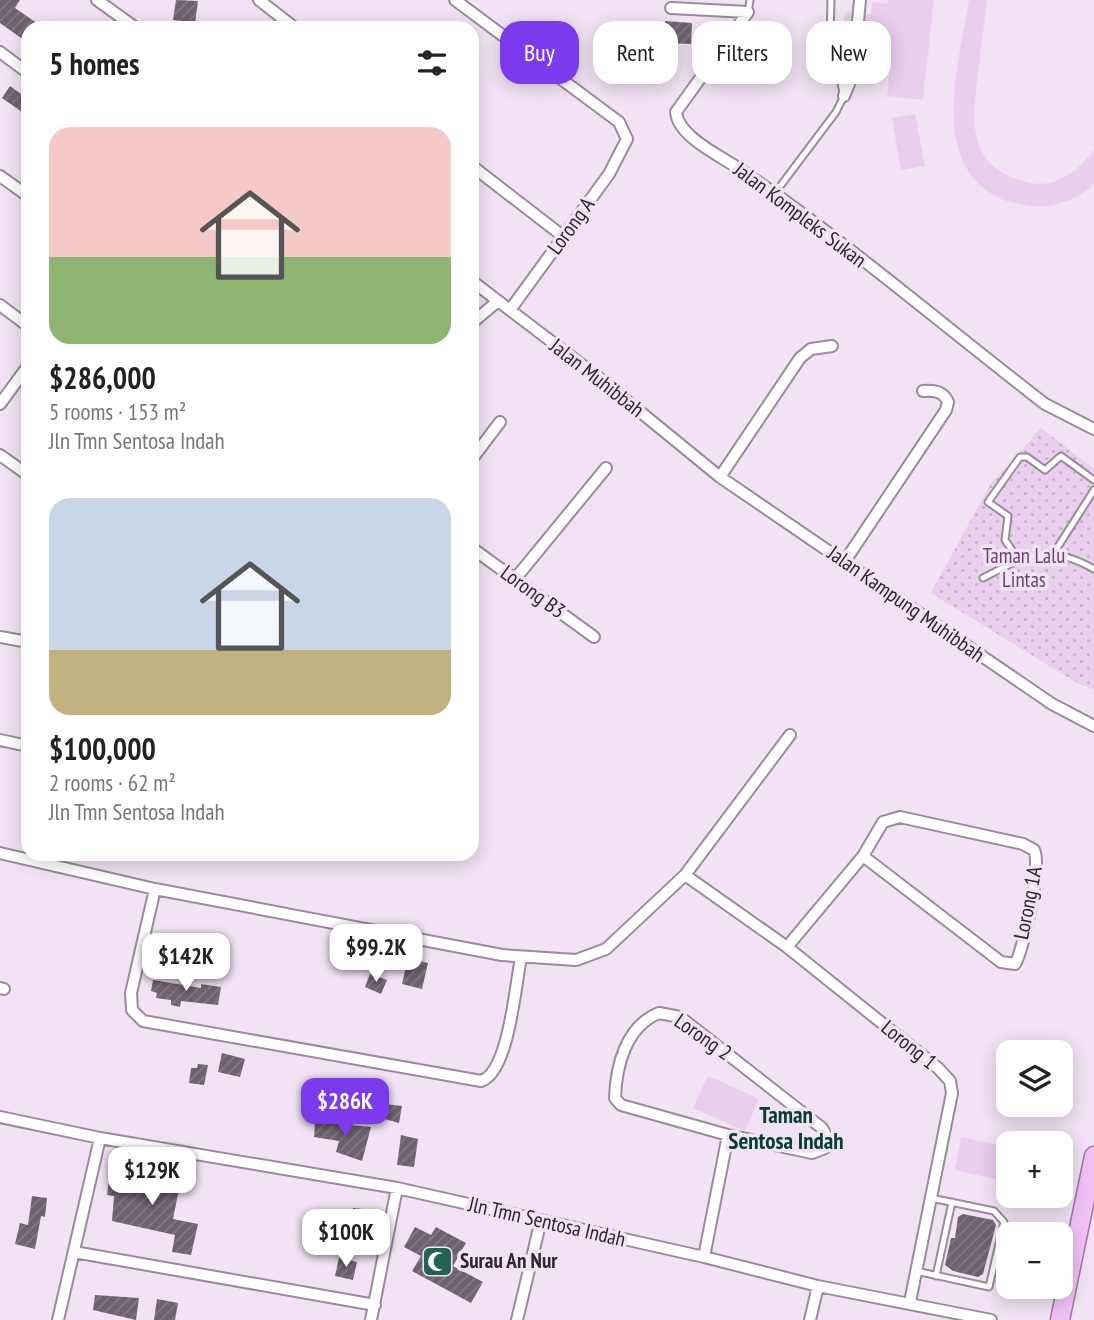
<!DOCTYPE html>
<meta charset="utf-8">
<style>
body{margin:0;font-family:"PT Sans Narrow",sans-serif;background:#f2f2f2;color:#222;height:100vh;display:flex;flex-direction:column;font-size:26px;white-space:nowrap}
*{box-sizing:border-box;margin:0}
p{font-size:23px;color:#767676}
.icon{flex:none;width:38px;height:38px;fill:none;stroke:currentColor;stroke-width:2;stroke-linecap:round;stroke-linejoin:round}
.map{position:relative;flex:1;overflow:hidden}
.drawer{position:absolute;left:21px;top:21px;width:458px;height:840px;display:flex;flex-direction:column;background:#fff;border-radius:21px;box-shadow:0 4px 18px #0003}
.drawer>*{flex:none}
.hud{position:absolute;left:500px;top:21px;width:488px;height:63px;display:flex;gap:14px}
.controls{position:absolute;left:996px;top:1040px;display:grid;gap:14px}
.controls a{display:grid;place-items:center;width:77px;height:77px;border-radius:14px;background:#fff;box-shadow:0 4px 18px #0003;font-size:35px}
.price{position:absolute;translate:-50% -60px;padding:0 16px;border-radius:14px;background:#fff;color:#222;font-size:23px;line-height:46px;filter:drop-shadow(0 2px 4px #0008)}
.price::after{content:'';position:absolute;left:50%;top:42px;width:21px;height:16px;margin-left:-10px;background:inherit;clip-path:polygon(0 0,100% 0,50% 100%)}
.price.on{background:#7c3aed;color:#fff}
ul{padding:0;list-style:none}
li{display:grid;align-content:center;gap:14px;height:371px;padding:0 28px}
li span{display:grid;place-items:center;height:217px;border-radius:21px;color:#555}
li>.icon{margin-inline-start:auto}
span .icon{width:126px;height:126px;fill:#fffc;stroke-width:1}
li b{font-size:30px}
h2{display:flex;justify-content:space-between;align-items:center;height:84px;padding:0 28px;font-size:30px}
.tag{padding:0 24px;border-radius:21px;background:#fff;box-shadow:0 4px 18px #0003;font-size:24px;line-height:63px}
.tag.on{background:#7c3aed;color:#fff}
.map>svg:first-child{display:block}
.grass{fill:url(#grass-dots)}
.garden{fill:#eaceed}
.building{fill:url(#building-hatch)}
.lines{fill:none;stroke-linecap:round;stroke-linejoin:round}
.service-casing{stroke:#998c9a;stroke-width:9}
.minor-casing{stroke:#998c9a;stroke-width:14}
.primary-casing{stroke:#a670ab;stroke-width:21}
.service{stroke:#fff;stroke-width:5}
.minor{stroke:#fff;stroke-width:10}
.primary{stroke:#f1c1f6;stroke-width:18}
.labels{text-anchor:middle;stroke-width:7;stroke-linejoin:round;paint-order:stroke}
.street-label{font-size:21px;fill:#2c262c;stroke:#f1e3f3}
.park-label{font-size:21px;fill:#6e4273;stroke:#f1e3f3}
.poi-label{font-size:21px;font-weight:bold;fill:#2c262c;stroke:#f1e3f3;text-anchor:start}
.neighbourhood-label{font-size:23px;font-weight:bold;fill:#064033;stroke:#f1e3f3}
</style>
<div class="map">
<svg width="1094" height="1320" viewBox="0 0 1094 1320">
<defs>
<pattern id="grass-dots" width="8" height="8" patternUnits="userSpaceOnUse" patternTransform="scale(1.75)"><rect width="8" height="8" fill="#eaceed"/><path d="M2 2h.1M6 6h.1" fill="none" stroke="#c9b1cb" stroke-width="1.8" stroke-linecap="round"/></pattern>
<pattern id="building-hatch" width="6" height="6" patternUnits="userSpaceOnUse" patternTransform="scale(1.75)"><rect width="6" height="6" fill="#6e626f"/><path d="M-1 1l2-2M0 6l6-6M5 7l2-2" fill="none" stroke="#827983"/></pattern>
</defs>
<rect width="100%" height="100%" fill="#f1e3f3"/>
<path class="grass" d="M1041 428 1094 469V690L1077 683 931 593 990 485Z"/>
<path class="garden" d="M889 0H934L923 100 887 96 890 69 879 67 881 45 842 41 845 12 871 14 872 2 888 4Z
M969 0H987C984 25 981 50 978 75 971 124 968 167 1026 182 1055 190 1078 171 1094 150V183C1080 200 1046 211 1025 205 1017 203 1006 202 999 198 927 162 960 62 969 0Z
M915 114 925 166 901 170 892 118Z
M708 1076 759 1099 745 1131 693 1108Z
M961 1137 1008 1147V1182L955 1170Z"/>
<path class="building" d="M0 0H20L15 8 44 28H28V43L0 23Z
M176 0 198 1 195 23 173 20Z
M665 21 692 23 691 44 664 43Z
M10 86 28 99V116L2 98Z
M408 958 428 963 422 989 402 984Z
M370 974 387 980 381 994 365 987Z
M153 980 201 988V984L221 987 218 1005 181 1001 180 1007 171 1005V1000L156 998 157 993 151 991Z
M222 1053 245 1059 240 1077 218 1072Z
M198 1064 208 1065 204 1085 189 1083 191 1068H197Z
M323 1079 355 1088V1082L375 1086 374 1093 379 1094 378 1101 341 1095 339 1106 319 1101Z
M376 1103 402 1106 399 1123 374 1116Z
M315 1122 371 1127 362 1161 336 1152 339 1141 314 1137Z
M401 1135 418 1139 414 1167 397 1165Z
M132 1169 174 1176 173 1183 180 1184 173 1219 198 1224 191 1255 172 1252 175 1235 112 1221 114 1196 107 1195 109 1179 130 1183Z
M32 1196 47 1198 45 1217 41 1216 35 1249 15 1244 20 1223 28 1225Z
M353 1208 372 1210V1215L379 1216 378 1230H373L370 1247 361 1245 362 1234 347 1230 349 1225 343 1223 346 1210 353 1212Z
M963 1214 993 1220 996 1225 983 1274 978 1277 953 1271 945 1265 951 1238H955L958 1217Z
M415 1227 431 1235 436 1227 466 1243 453 1266 483 1282 471 1303 412 1271 421 1256 404 1247Z
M339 1258 357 1262 353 1280 335 1276Z
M95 1295 139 1298 136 1320 93 1310Z
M157 1299 178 1303 175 1320H154Z"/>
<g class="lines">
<defs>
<path id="service" d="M748 12 750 0
M775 193 836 112 844 96 830 40 831 0
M1054 553 1094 490
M1019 560 1005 540 1008 516 988 502 1020 457H1027L1045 470 1061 456 1094 480
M983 578C1028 555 1046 542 1094 569
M916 1271 989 1287 1004 1222 994 1211 931 1198
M936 1276 952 1202"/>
<path id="minor" d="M97 0 136 28
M259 0 295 28
M455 0 619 122 627 139 609 174 510 310
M671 8 748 12 676 112C678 137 721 156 741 170 846 242 944 326 1045 404L1094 429
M0 52 28 73
M844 96 853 74 860 0
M472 166 564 237
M0 176 28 196
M472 281 594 374 720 477 1052 704 1094 726
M0 305 28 326
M472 323 498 301
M0 404 28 366
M0 455 28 475
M472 459 500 422
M720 477 800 358 811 349 832 346
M472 548 594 637
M845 561 946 410 948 402C943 391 934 390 923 391
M515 579 606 468
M0 637 28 642
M0 740 28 746
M0 853 155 889 502 955 576 960 606 949 685 875 790 735
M685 875 787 947 938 1068 950 1081 952 1093 910 1302
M155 889 131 993 132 1010 143 1021 481 1081C509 1072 515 986 521 958
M787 947 863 856 883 822 900 817 1023 844 1034 850C1042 864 1024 949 1015 964L1001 962 863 856
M0 988 4 989
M659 1013 680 1017 822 1128 828 1139 825 1148 812 1153 728 1135 621 1105 615 1098C616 1066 626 1026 659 1013Z
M0 1117 100 1138 397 1188 704 1257 818 1286 991 1320
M74 1252 375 1305
M704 1257 728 1135
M58 1320 100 1138
M371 1320 397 1188
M517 1320 541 1220
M810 1320 818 1286"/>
<path id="primary" d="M1060 1320 1094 1156"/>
</defs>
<use href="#service" class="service-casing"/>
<use href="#minor" class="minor-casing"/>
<use href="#primary" class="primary-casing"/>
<use href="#service" class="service"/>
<use href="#minor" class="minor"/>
<use href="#primary" class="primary"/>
</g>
<defs>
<symbol id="mosque-square" viewBox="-11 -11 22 22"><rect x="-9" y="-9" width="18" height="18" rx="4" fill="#226453" stroke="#f1e3f3"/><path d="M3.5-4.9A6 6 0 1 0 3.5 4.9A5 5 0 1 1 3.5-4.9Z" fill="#fff"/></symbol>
</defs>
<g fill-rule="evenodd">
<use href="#mosque-square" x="420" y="1244" width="35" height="35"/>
</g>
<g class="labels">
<g class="street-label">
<text transform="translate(800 215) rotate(37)" y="7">Jalan Kompleks Sukan</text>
<text transform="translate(571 226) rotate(-54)" y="7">Lorong A</text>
<text transform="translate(597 378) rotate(38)" y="7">Jalan Muhibbah</text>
<text transform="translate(533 592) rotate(36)" y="7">Lorong B3</text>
<text transform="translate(906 604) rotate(35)" y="7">Jalan Kampung Muhibbah</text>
<text transform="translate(1028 903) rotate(-79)" y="7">Lorong 1A</text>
<text transform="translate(703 1037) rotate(35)" y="7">Lorong 2</text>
<text transform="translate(909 1045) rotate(39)" y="7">Lorong 1</text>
<text transform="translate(547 1222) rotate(13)" y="7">Jln Tmn Sentosa Indah</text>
</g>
<g class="park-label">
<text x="1024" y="563">Taman Lalu<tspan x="1024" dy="24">Lintas</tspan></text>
</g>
<g class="poi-label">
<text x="460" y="1268">Surau An Nur</text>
</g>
<g class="neighbourhood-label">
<text x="786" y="1123">Taman<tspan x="786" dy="26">Sentosa Indah</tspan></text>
</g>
</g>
</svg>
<div class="controls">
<a><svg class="icon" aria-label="layers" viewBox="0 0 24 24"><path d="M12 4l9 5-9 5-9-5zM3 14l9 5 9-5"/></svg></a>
<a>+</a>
<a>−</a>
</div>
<b class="price" style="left:376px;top:984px">$99.2K</b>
<b class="price" style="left:186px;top:993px">$142K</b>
<b class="price on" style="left:345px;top:1138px">$286K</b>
<b class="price" style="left:152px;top:1207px">$129K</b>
<b class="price" style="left:346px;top:1269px">$100K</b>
<div class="hud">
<a class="tag on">Buy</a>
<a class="tag">Rent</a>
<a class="tag">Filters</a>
<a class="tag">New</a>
</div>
<section class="drawer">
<h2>5 homes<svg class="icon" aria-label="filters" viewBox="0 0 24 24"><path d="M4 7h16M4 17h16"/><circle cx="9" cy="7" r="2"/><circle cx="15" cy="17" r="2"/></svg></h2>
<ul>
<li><span style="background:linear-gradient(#f6c9c9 60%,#8fb573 0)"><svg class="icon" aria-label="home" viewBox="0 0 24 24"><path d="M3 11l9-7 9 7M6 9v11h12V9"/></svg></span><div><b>$286,000</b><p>5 rooms · 153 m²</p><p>Jln Tmn Sentosa Indah</p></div></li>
<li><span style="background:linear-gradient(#c9d6e8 70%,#c2b280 0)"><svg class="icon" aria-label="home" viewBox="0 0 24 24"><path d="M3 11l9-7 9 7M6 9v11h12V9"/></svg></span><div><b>$100,000</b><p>2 rooms · 62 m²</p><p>Jln Tmn Sentosa Indah</p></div></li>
</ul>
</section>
</div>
